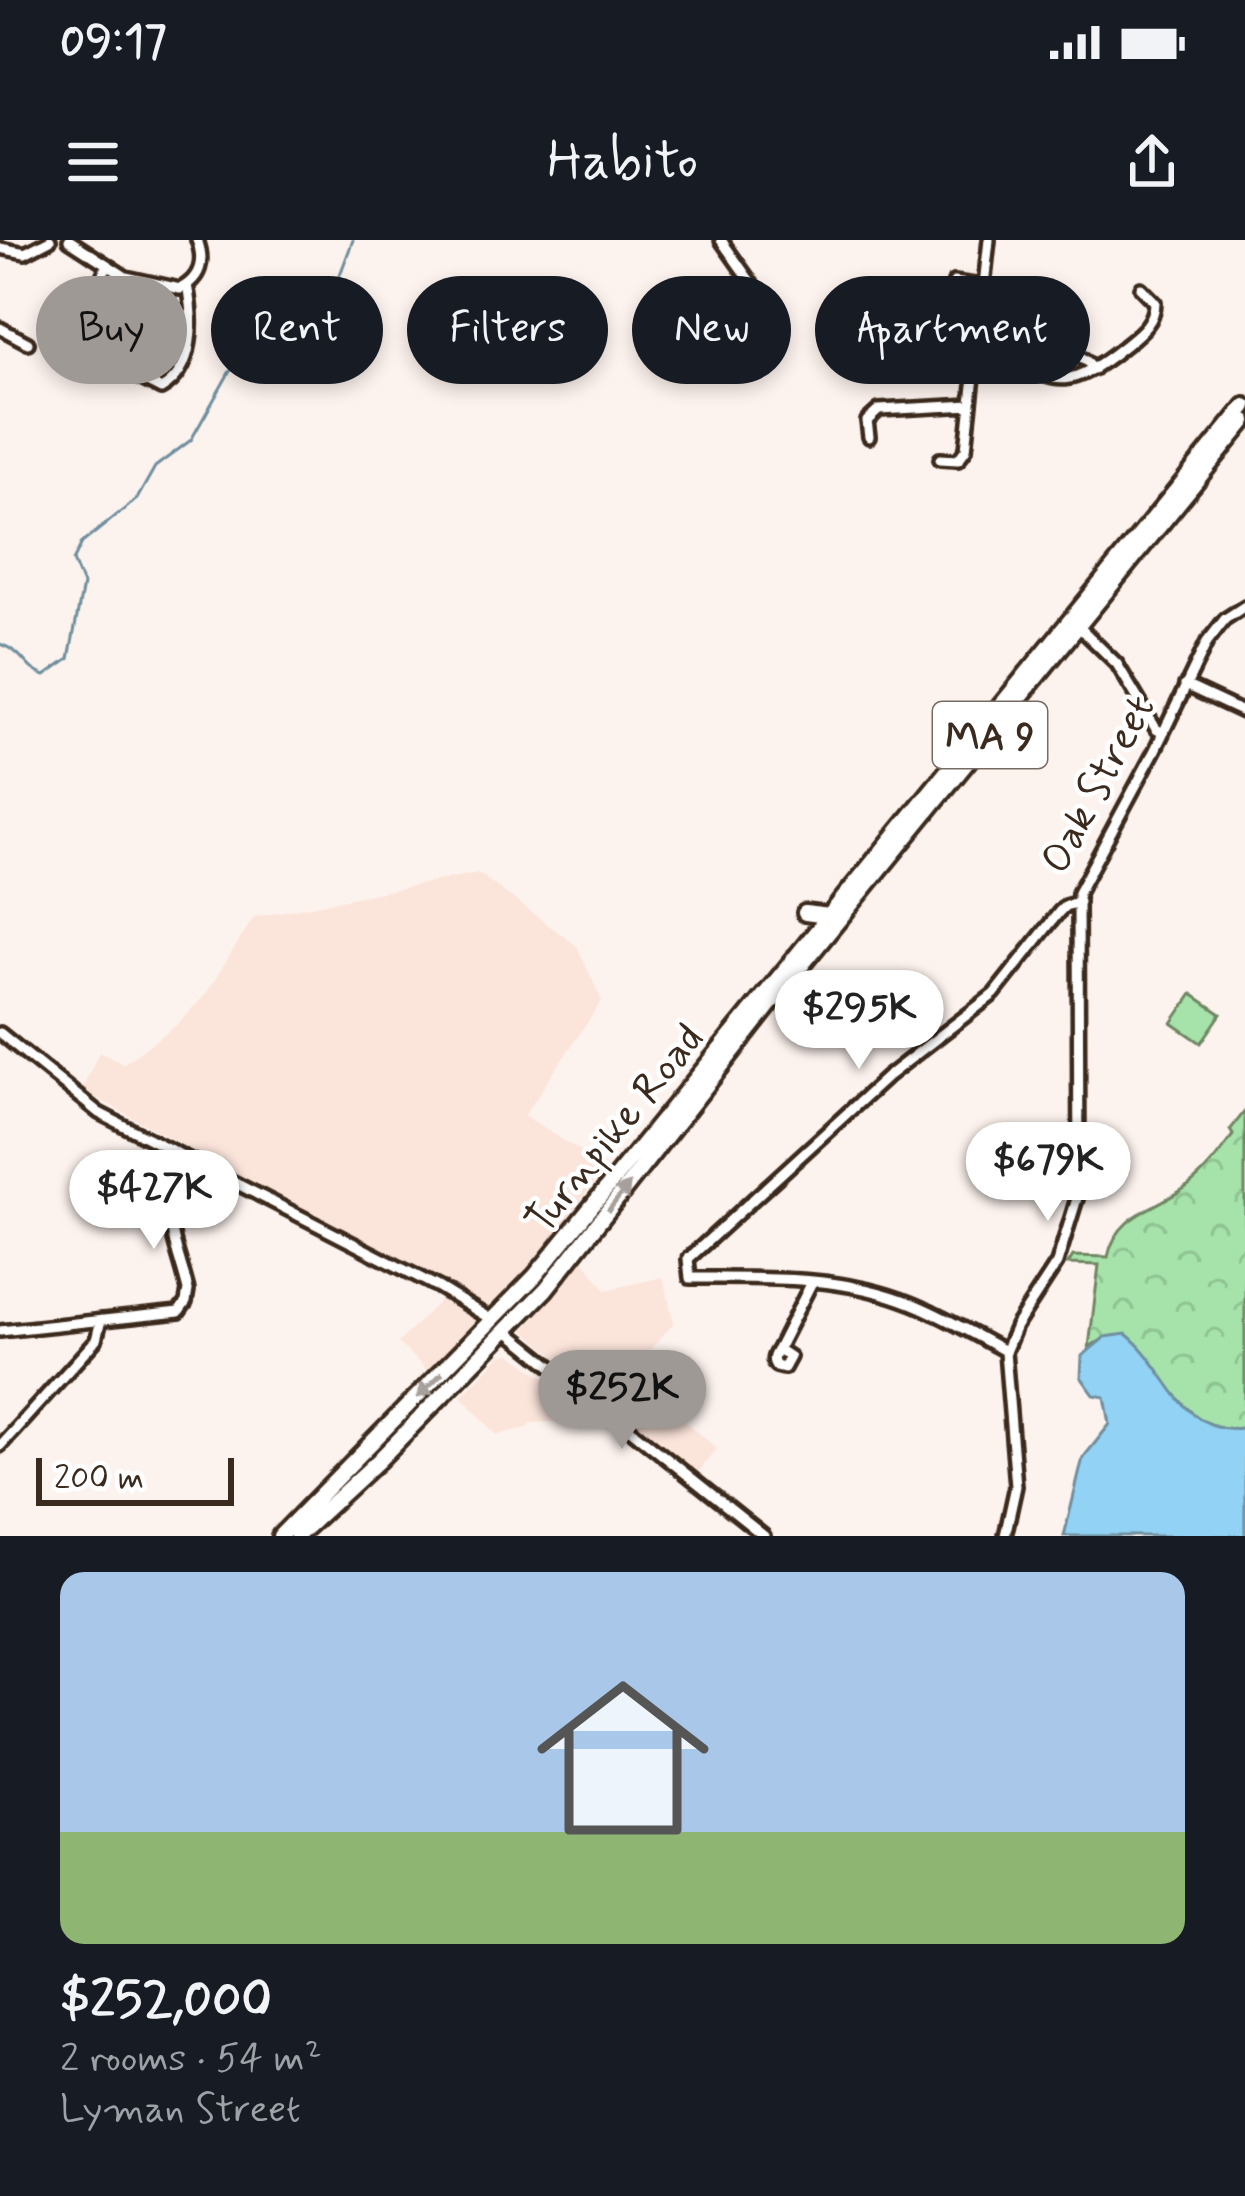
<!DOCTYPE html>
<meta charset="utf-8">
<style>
body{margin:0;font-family:Mynerve,sans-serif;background:#20242c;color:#f1f3f6;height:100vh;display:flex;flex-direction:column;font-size:45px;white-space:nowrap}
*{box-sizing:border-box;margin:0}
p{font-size:39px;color:#9ea1a6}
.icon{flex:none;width:66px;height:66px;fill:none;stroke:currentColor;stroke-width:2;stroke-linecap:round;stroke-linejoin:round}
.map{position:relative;height:1296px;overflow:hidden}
.side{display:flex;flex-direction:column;background:#171b24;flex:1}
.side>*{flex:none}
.banner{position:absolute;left:36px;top:36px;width:1173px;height:108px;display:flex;gap:24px}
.scale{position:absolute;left:36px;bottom:30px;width:198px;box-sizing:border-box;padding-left:12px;border:6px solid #3b2a1e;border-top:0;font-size:33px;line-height:42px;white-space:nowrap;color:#3b2a1e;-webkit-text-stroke:9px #fff;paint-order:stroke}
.price{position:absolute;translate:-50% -102px;padding:0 27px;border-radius:42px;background:#fff;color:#222;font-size:39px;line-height:78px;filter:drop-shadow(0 3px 6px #0008)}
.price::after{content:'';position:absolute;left:50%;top:72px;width:36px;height:27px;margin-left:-18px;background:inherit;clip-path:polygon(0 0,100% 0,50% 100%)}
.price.on{background:#9f9995;color:#111}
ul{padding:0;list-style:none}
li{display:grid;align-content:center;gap:24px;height:636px;padding:0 60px}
li span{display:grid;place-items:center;height:372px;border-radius:24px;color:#555}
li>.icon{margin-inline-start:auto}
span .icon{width:216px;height:216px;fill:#fffc;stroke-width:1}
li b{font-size:51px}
.pill{padding:0 42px;border-radius:54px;background:#171b24;box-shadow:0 6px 18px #0003;font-size:42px;line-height:108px}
.pill.on{background:#9f9995;color:#111}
.status{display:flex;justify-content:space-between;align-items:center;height:84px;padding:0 60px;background:#171b24;direction:ltr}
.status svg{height:33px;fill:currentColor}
header{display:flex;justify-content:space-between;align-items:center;height:156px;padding:0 60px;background:#171b24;font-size:54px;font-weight:600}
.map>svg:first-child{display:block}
.built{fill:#fbe4da}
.forest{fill:url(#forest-crowns);stroke:#708664;stroke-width:3}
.garden{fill:#a5e3aa;stroke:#708664;stroke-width:3}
.water{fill:#92d2f4;stroke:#6f8f9e;stroke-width:3}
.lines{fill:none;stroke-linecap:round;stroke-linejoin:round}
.stream{stroke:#6f8f9e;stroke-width:3}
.minor-casing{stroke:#3b2a1e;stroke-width:18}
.highway-casing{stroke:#3b2a1e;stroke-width:22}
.minor{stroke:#fff;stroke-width:9}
.highway{stroke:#fff;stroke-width:14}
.oneway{fill:#a79f9a}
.labels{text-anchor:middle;stroke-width:9;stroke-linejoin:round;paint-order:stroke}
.shield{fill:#fff;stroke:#766a62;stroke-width:3}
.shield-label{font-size:39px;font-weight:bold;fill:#3b2a1e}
.street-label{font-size:42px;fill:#3b2a1e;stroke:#fff}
</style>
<div class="status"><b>09:17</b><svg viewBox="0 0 49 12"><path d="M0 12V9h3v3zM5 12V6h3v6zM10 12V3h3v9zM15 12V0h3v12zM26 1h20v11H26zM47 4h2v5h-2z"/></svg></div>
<header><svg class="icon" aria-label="menu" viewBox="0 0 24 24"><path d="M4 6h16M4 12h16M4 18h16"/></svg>Habito<svg class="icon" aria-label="share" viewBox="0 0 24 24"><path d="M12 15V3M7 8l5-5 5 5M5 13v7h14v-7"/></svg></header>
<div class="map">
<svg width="1245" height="1296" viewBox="0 0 1245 1296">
<defs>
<pattern id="forest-crowns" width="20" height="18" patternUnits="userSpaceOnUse" patternTransform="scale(3)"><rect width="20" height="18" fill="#a5e3aa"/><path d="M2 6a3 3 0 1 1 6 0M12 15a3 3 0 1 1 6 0" fill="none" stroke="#8fc392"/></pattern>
</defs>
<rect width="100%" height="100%" fill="#fdf3ee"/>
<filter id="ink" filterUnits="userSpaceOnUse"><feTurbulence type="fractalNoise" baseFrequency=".00833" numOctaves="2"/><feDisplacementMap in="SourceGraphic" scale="24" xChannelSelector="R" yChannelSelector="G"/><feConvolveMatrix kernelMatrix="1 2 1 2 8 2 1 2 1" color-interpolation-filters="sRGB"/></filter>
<g filter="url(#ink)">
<path class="built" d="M478 633 577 706 602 761 524 876 605 926 552 1001 495 1068 430 1133 398 1103 450 1050 82 850 99 812 123 824 178 784 206 754 254 677Z
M582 1018 606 1050 663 1037 674 1083 649 1111 644 1144 717 1209 696 1235 524 1090Z
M511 1113 576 1161 581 1167 570 1181 530 1183 527 1188 497 1195 461 1156 501 1115Z"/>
<path class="forest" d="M1245 871V1188C1222 1190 1198 1185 1182 1167 1157 1140 1137 1076 1089 1107L1099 1025 1068 1024 1073 1016 1108 1017C1117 972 1158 969 1189 945 1207 931 1220 913 1233 895L1230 890Z"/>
<path class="garden" d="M1192 754 1221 774 1201 803 1172 783Z"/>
<path class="water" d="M1126 1094C1170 1128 1178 1195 1245 1188V1296H1064L1083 1218 1110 1184 1105 1157 1094 1155 1081 1137 1082 1116 1105 1097Z"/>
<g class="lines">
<path class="stream" d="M0 404C26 413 24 429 45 436L69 419 83 345 73 321 82 303 137 259 155 227 191 200 230 131 326 72 353 0"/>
<defs>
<path id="minor" d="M69 0 126 37 180 49C201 38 205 21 197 0
M721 0 752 44
M0 8 25 13 50 0
M107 25 74 100 82 109 161 149C196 129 194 80 187 45
M954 42 1016 51
M0 88 28 103
M978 103C1050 130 1050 166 1123 107 1139 94 1155 83 1155 62L1141 48
M1034 132C1055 110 1072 103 1094 129
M869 197 867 181 879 170 971 165
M940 219 958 220 966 209 989 0
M1078 386 1117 424 1156 489 1163 493
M1185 445 1245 473
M0 793 99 873 438 1047 492 1080
M506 1090 764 1296
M0 1091 179 1072 186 1062 188 1050C173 990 158 980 192 922
M778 1109 790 1117 784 1128 776 1126C771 1120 774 1115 778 1109L812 1042
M1005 1111C975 1095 945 1077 913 1064 843 1035 764 1038 690 1038L688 1019 888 836 994 754 1059 672 1065 666 1079 662
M0 1206 96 1100 101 1080
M1005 1296 1016 1246 1005 1112 1016 1086 1057 1023 1079 952 1078 653 1155 510 1207 402 1225 379 1245 366"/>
<path id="highway" d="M805 673 829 676
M280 1296 535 1036 1245 166
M297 1296 378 1221 546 1049 776 757 1245 181"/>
</defs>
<use href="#minor" class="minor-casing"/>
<use href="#highway" class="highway-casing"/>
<use href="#minor" class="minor"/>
<use href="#highway" class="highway"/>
</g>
<defs><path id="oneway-solid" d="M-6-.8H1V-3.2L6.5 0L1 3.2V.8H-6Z" transform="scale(3)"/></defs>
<g class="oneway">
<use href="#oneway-solid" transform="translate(619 957) rotate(-52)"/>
<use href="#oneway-solid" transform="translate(430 1145) rotate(135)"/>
</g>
</g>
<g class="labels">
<rect class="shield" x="933" y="462" width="114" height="66" rx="9"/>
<g class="shield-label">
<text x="990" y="509">MA 9</text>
</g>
<g class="street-label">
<text transform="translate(1096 543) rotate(-62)" y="15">Oak Street</text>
<text transform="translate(613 888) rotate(-51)" y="15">Turnpike Road</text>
</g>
</g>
</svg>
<div class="scale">200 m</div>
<b class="price" style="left:859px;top:832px">$295K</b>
<b class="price" style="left:1048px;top:984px">$679K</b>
<b class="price" style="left:154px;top:1012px">$427K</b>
<b class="price on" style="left:622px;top:1212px">$252K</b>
<div class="banner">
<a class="pill on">Buy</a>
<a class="pill">Rent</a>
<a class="pill">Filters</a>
<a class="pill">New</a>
<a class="pill">Apartment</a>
</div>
</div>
<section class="side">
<ul>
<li><span style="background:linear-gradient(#a9c7e8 70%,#8fb573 0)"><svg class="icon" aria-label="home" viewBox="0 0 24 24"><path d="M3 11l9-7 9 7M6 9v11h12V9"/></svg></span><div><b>$252,000</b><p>2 rooms · 54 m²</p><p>Lyman Street</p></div></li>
</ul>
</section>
